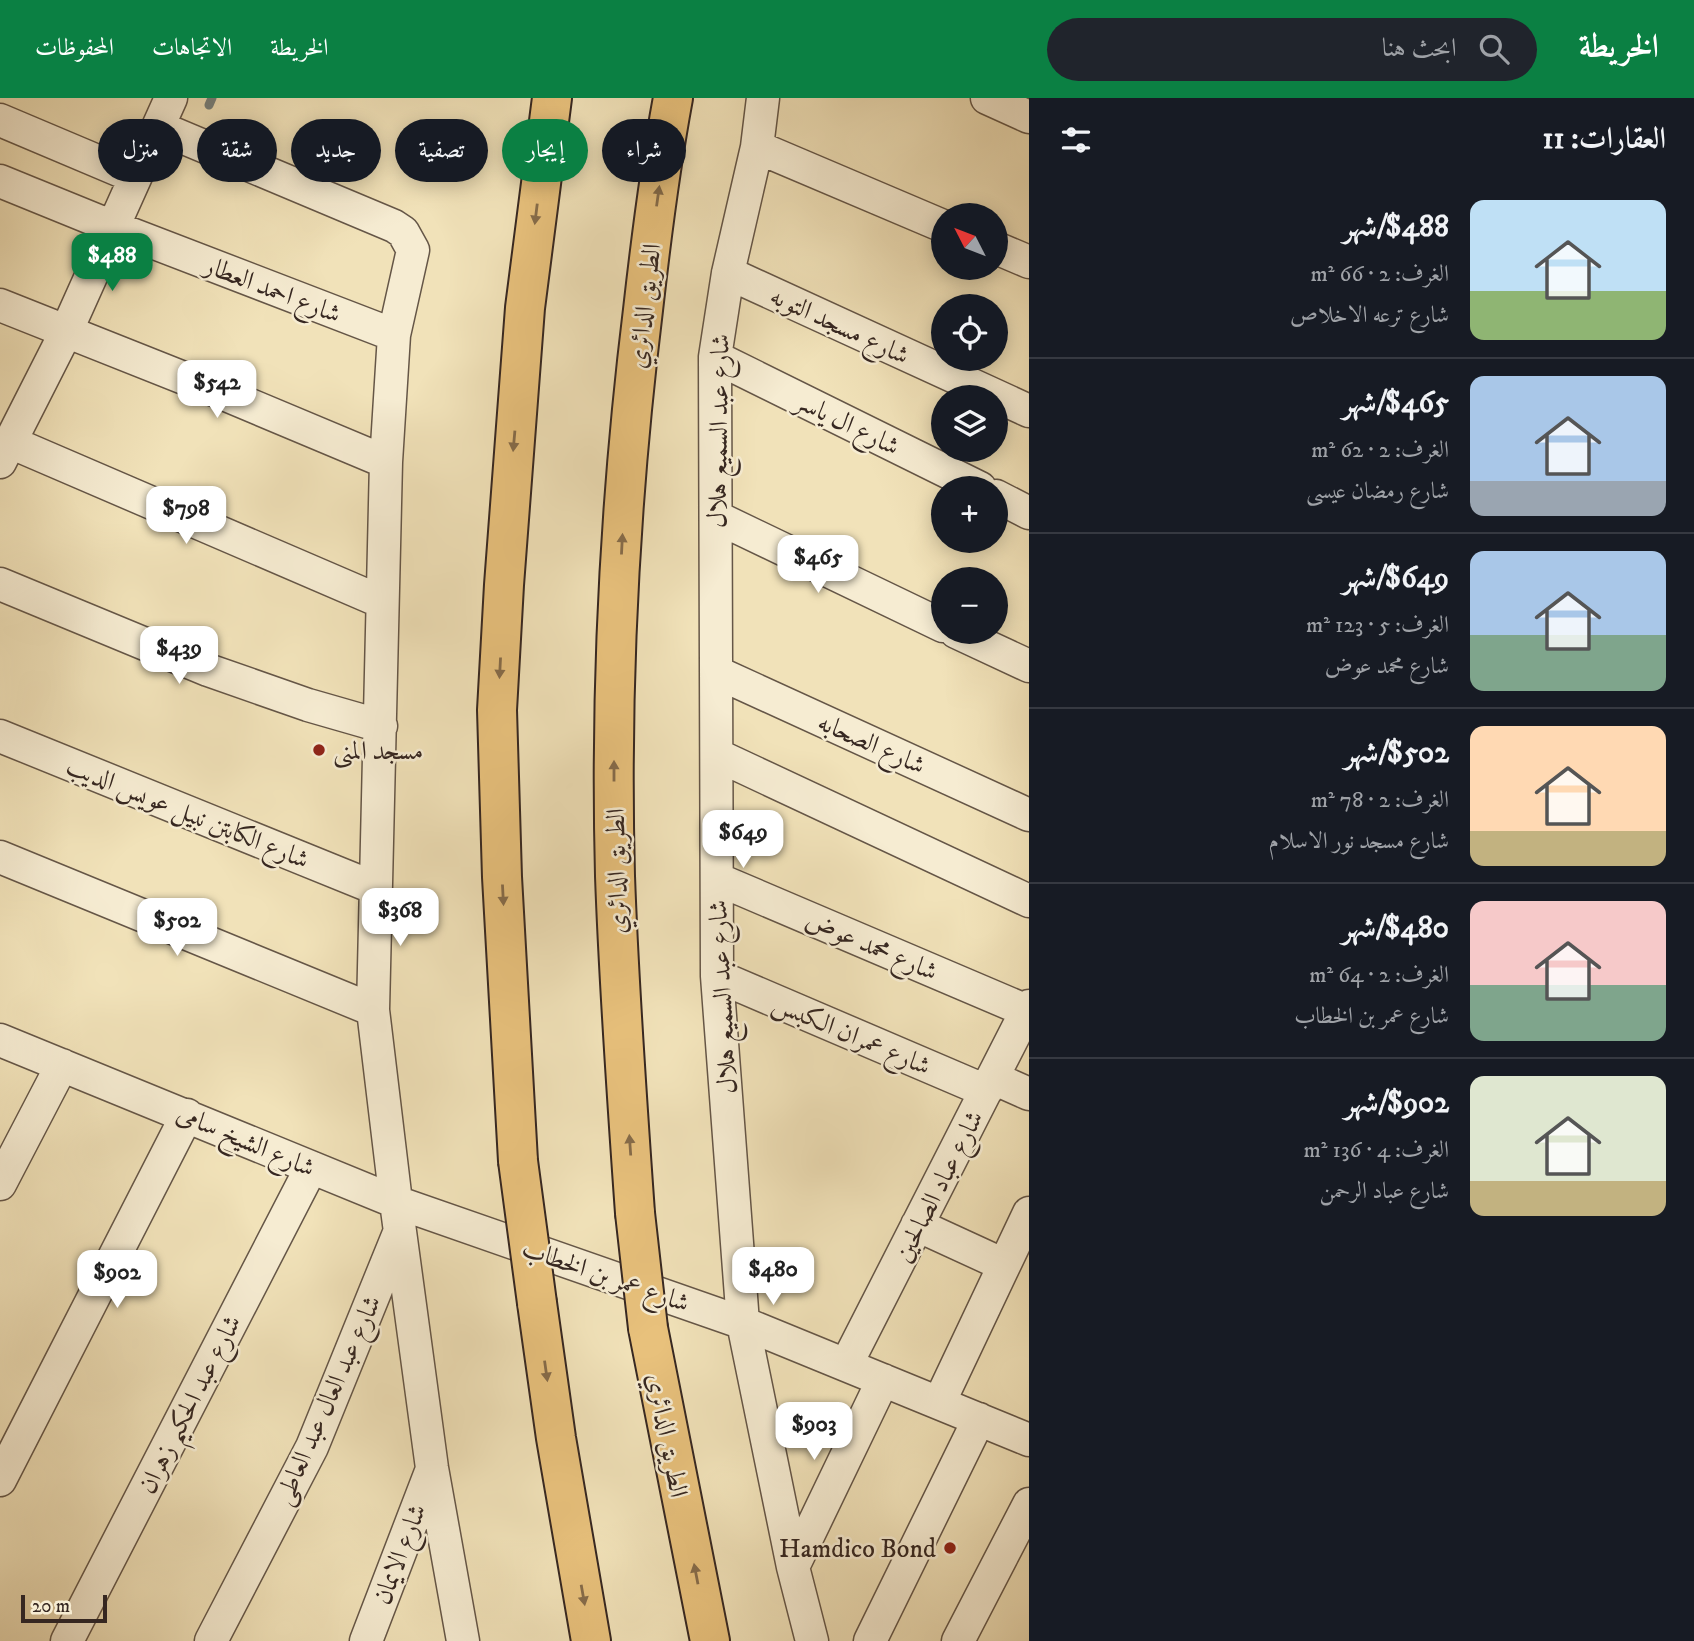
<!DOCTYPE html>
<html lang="ar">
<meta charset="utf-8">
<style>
body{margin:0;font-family:"IM FELL DW Pica",Amiri,serif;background:#20242c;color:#f1f3f6;direction:rtl;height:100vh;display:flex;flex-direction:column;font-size:26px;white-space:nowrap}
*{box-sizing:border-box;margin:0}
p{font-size:23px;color:#9ea1a6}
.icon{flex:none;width:38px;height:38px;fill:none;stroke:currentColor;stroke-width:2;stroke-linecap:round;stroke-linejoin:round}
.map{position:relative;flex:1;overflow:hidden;direction:ltr}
.details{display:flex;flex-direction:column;background:#171b24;width:665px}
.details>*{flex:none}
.guide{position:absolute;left:21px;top:21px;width:665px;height:63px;direction:rtl;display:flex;gap:14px}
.needle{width:46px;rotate:312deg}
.buttons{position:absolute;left:931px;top:105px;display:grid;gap:14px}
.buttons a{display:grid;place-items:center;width:77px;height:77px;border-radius:50%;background:#171b24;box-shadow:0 4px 18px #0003;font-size:35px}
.scale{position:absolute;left:21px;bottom:18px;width:86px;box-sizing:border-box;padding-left:7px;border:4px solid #362721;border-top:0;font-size:19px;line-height:24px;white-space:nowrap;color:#362721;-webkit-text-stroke:5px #f6ecd2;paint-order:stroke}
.price{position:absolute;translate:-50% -60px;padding:0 16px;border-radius:14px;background:#fff;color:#222;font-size:23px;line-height:46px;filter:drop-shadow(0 2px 4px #0008)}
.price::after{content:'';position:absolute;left:50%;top:42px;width:21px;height:16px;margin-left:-10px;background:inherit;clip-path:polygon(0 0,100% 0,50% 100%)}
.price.active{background:#0b8043;color:#fff}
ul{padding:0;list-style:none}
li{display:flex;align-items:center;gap:21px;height:175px;padding:0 28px}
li+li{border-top:2px solid #363941}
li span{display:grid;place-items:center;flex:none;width:196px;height:140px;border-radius:14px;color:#555}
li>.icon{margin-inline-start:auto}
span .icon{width:84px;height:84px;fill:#fffc;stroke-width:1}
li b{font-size:30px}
h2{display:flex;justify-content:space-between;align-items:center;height:84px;padding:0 28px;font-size:30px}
.tag{padding:0 24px;border-radius:32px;background:#171b24;box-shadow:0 4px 18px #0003;font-size:24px;line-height:63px}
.tag.active{background:#0b8043;color:#fff}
header{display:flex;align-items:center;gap:42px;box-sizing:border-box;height:98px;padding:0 35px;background:#0b8043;color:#fff}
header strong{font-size:33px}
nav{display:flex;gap:38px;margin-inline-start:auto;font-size:24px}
.search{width:490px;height:63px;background:#20242c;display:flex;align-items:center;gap:18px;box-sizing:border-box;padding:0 24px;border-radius:38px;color:#9ea1a6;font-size:26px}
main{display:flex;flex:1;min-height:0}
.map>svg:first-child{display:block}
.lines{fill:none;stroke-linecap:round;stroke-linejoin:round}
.stream{stroke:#75807d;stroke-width:9}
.street-casing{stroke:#655647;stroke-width:35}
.highway-casing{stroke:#362721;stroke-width:42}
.street{stroke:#f6ecd2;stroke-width:32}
.highway{stroke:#e8c17c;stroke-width:38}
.highway-bridge-casing{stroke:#362721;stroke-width:42;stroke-linecap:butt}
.highway-bridge{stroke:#e8c17c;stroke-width:38}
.oneway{fill:#866c4a}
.poi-dot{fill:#8f2418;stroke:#f6ecd2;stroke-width:2.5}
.labels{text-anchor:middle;stroke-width:5;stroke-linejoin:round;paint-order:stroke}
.street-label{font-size:26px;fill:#362721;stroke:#f6ecd2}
.poi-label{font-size:26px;fill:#362721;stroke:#f6ecd2;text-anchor:start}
</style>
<header>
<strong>الخريطة</strong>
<div class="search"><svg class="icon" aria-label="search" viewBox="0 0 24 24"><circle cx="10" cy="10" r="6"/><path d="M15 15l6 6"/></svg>ابحث هنا</div>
<nav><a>الخريطة</a><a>الاتجاهات</a><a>المحفوظات</a></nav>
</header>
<main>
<section class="details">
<h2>العقارات: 11<svg class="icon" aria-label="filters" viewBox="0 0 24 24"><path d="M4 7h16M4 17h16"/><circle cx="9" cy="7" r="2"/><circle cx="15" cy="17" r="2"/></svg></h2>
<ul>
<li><span style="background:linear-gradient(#bfe0f5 65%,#8fb573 0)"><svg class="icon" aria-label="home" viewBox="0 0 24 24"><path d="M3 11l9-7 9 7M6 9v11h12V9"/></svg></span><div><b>$488/شهر</b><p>الغرف: 2 · 66 m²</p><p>شارع ترعه الاخلاص</p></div></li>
<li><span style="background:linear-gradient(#a9c7e8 75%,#9aa5b1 0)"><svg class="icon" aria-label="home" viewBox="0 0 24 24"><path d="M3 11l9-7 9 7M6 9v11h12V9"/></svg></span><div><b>$465/شهر</b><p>الغرف: 2 · 62 m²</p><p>شارع رمضان عيسى</p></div></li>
<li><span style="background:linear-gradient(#a9c7e8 60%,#7fa58c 0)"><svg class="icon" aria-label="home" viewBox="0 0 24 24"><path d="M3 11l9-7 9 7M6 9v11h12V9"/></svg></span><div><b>$649/شهر</b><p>الغرف: 5 · 123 m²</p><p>شارع محمد عوض</p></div></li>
<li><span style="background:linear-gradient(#ffd9b3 75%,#c2b280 0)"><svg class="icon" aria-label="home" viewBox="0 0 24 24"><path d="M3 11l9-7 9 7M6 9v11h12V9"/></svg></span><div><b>$502/شهر</b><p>الغرف: 2 · 78 m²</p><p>شارع مسجد نور الاسلام</p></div></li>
<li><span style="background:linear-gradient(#f6c9c9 60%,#7fa58c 0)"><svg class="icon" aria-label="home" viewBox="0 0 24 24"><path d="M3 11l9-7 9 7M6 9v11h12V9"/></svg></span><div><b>$480/شهر</b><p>الغرف: 2 · 64 m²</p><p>شارع عمر بن الخطاب</p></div></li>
<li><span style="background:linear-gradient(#dfe7d0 75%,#c2b280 0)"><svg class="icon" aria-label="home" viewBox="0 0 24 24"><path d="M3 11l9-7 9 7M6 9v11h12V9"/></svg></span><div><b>$902/شهر</b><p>الغرف: 4 · 136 m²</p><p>شارع عباد الرحمن</p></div></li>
</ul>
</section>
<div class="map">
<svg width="1029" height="1543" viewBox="0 0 1029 1543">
<rect width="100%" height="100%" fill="#f1e2b9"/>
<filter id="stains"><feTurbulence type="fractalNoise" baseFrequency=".00286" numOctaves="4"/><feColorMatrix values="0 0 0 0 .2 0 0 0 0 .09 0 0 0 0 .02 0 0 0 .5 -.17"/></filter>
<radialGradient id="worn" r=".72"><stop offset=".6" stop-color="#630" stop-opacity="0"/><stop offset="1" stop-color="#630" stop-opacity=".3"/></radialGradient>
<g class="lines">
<path class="stream" d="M209 7 212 0"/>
<defs>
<path id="street" d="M763 0 757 49 728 175 715 259 717 878 743 1225 793 1469 812 1543
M987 0 1029 19
M0 22 135 79
M158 29 394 128 403 134 413 152 394 237 386 364 373 912 396 1104 432 1370 463 1543
M757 49 943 128
M0 83 113 129 394 237
M996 150 1029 164
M728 175 1029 313
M0 207 219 294 386 364
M715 259 980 390
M10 344 382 504
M0 364 66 234 171 0
M996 398 1029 415
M716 419 943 528
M0 486 208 572 308 607 381 628
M956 534 1029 568
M716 574 1029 717
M0 638 375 790
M717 657 1029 803
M0 759 373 912
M717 781 1027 913
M717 878 986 993
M0 942 396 1104 743 1225 1029 1342
M993 980 1029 996
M0 1086 62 967
M917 1127 1004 1167
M846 1267 1029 908
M939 1305 1029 1115
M0 1382 187 1017
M793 1469 883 1282
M67 1543 311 1070
M211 1543 312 1349 399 1135
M366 1543 432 1371
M870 1543 979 1321
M958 1543 1029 1406"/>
<path id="highway" d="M518 1063 502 779 497 612 504 487 525 210 552 0
M635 1115C627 1003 619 891 615 778 610 589 620 399 643 212 651 141 660 70 673 0
M537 1205 556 1340 591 1543
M648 1230 710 1543"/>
</defs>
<use href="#street" class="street-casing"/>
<use href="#highway" class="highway-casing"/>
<use href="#street" class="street"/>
<use href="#highway" class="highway"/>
<defs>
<path id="highway-bridge" d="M518 1063 537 1205
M635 1115 648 1230"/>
</defs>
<use href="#highway-bridge" class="highway-bridge-casing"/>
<use href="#highway-bridge" class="highway-bridge"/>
</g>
<defs><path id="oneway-solid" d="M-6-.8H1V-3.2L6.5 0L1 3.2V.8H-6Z" transform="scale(1.75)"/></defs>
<g class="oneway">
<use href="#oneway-solid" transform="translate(658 98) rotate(-82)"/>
<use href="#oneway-solid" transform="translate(536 116) rotate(97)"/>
<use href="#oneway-solid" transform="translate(514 343) rotate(95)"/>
<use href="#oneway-solid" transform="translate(622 446) rotate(-87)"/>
<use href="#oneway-solid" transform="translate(500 570) rotate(93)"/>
<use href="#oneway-solid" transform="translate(614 673) rotate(-90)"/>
<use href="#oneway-solid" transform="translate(503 797) rotate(87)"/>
<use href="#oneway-solid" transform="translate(630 1047) rotate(-94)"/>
<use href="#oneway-solid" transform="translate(546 1273) rotate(82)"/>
<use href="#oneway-solid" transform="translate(696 1476) rotate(-101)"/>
<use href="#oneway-solid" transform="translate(583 1497) rotate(80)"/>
</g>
<g class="poi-dot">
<circle cx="319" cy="652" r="7"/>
<circle cx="950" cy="1450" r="7"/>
</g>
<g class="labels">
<g class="street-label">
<text transform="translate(273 191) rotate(21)" y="9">شارع احمد العطار</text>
<text transform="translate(644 208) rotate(-83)" y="9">الطريق الدائري</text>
<text transform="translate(840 227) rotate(25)" y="9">شارع مسجد التوبه</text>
<text transform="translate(848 325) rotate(26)" y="9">شارع ال ياسر</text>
<text transform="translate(718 333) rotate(-89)" y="9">شارع عبد السميع هلال</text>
<text transform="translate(872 645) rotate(24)" y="9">شارع الصحابه</text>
<text transform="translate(188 714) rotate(22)" y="9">شارع الكابتن نبيل عويس الديب</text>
<text transform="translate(616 773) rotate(-91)" y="9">الطريق الدائري</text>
<text transform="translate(872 847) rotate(23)" y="9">شارع محمد عوض</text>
<text transform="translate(722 899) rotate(-93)" y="9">شارع عبد السميع هلال</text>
<text transform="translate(852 936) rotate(23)" y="9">شارع عمران الكبس</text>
<text transform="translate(246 1042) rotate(23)" y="9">شارع الشيخ سامى</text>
<text transform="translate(938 1088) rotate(-63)" y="9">شارع عباد الصالحين</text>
<text transform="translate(606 1177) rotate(19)" y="9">شارع عمر بن الخطاب</text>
<text transform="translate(327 1302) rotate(-66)" y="9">شارع عبد العال عبد العاطى</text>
<text transform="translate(189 1306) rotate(-63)" y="9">شارع عبد الحكيم زهران</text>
<text transform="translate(668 1337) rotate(79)" y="9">الطريق الدائري</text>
<text transform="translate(399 1456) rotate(-69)" y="9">شارع الايمان</text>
</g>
<g class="poi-label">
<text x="333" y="661">مسجد المنى</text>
<text x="936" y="1459" text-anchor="end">Hamdico Bond</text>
</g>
</g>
<rect width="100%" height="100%" filter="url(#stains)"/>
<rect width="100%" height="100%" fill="url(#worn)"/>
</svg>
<div class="buttons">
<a><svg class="needle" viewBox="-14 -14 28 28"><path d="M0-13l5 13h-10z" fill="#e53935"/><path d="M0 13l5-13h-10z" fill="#9ea1a6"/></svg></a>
<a><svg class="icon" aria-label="locate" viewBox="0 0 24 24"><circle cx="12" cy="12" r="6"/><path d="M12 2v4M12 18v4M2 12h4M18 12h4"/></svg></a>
<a><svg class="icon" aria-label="layers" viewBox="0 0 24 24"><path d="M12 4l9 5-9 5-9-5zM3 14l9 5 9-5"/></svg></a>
<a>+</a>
<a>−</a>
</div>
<div class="scale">20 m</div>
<b class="price active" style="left:112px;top:195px">$488</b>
<b class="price" style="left:217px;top:322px">$542</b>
<b class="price" style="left:186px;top:448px">$798</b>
<b class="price" style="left:818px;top:497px">$465</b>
<b class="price" style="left:179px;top:588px">$439</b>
<b class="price" style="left:743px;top:772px">$649</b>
<b class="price" style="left:400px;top:850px">$368</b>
<b class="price" style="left:177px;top:860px">$502</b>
<b class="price" style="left:773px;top:1209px">$480</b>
<b class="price" style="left:117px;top:1212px">$902</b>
<b class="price" style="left:814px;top:1364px">$903</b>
<div class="guide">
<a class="tag">شراء</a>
<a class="tag active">إيجار</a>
<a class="tag">تصفية</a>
<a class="tag">جديد</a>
<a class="tag">شقة</a>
<a class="tag">منزل</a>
</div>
</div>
</main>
